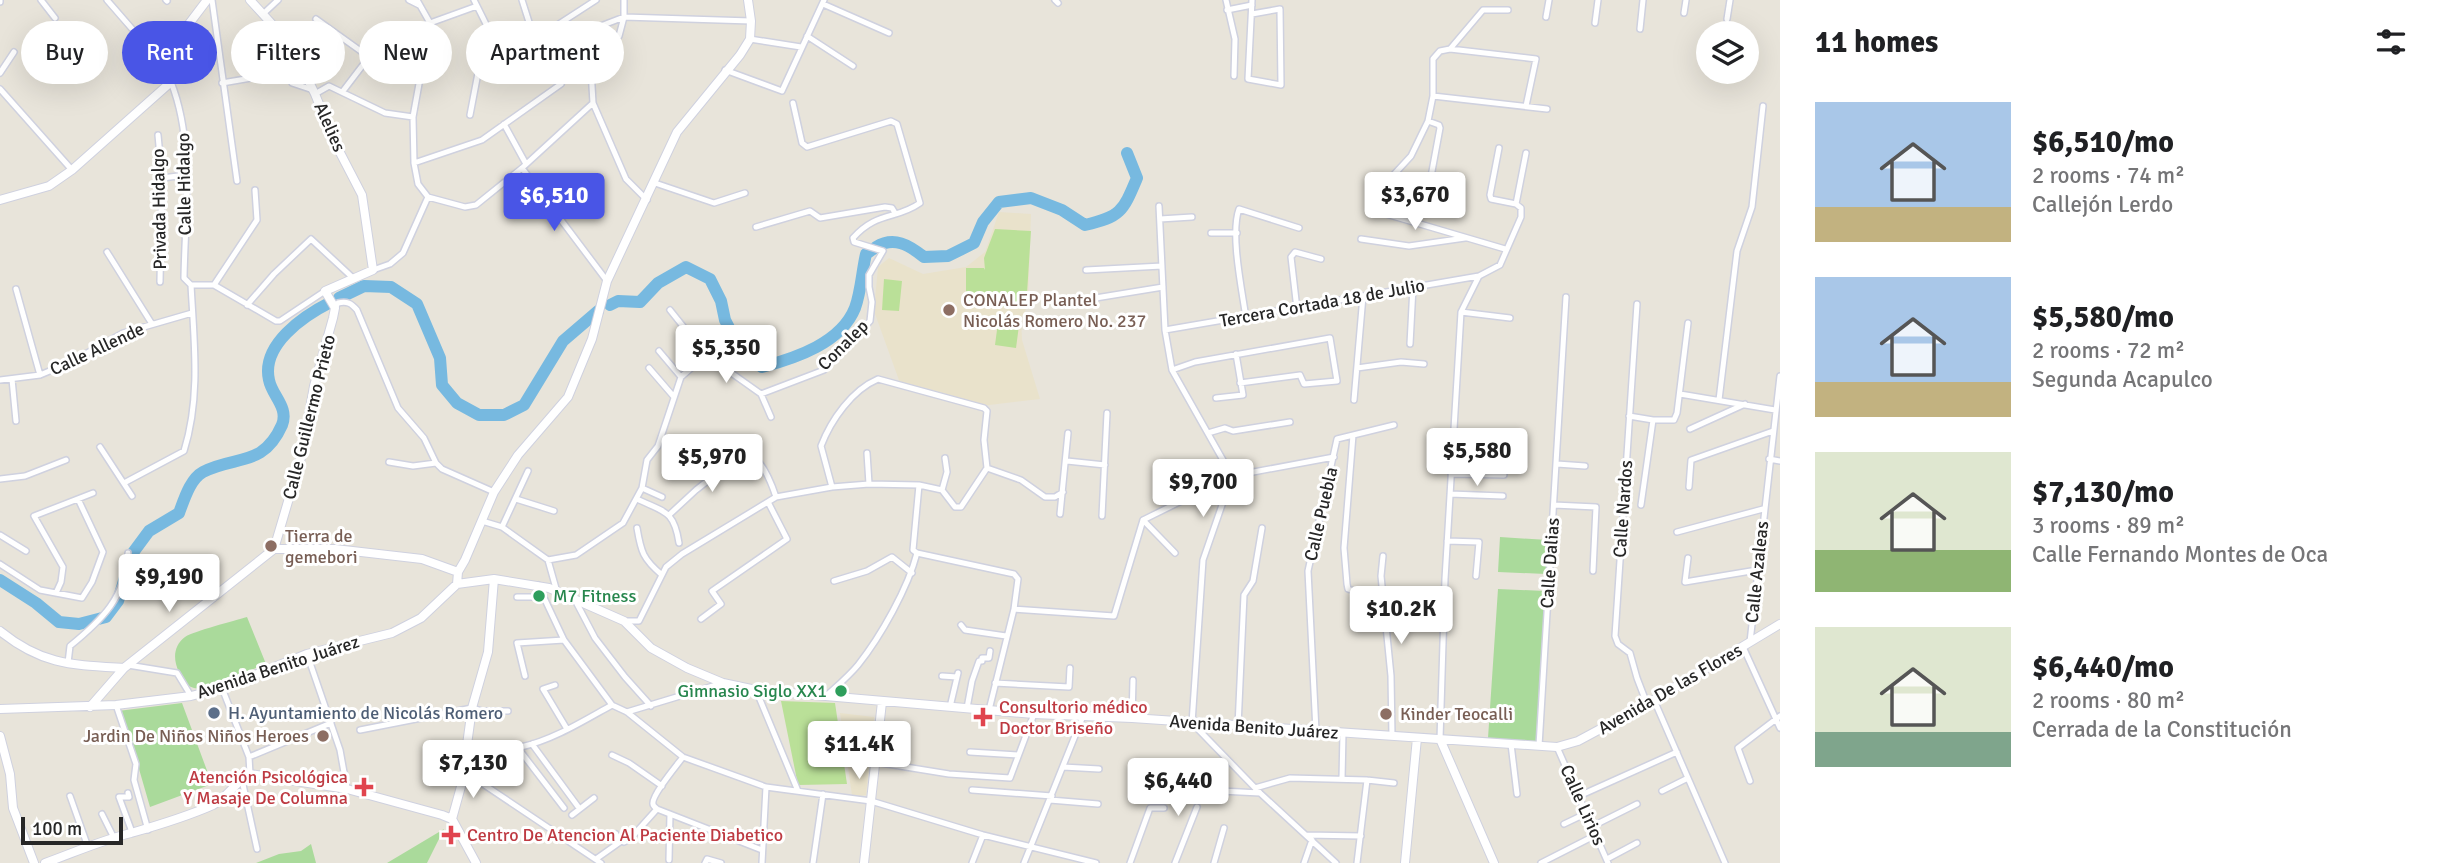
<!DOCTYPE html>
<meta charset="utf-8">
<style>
body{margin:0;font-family:Signika,sans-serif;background:#f6f6f6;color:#202124;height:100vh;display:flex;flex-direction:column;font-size:26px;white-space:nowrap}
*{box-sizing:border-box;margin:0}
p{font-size:23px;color:#757577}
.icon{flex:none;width:38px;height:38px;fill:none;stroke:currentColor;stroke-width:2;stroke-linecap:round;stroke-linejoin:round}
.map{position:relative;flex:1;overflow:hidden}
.details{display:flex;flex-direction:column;background:#fff;width:665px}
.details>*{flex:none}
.hud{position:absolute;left:21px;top:21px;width:665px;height:63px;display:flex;gap:14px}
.tools{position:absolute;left:1696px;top:21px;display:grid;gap:14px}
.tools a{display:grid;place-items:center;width:63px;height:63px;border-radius:50%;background:#fff;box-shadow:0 7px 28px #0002;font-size:35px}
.scale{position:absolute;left:21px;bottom:18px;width:102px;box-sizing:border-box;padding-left:7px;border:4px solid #272727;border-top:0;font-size:19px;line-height:24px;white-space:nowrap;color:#272727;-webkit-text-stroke:5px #fff;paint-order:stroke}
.price{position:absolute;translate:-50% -60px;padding:0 16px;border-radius:7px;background:#fff;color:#222;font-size:23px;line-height:46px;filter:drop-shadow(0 2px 4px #0008)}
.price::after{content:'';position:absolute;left:50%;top:42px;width:21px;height:16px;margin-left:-10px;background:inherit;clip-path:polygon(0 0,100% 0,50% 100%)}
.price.selected{background:#4955e6;color:#fff}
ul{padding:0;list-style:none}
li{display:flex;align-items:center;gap:21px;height:175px;padding:0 35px}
li span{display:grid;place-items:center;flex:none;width:196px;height:140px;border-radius:0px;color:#555}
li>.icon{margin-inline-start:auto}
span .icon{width:84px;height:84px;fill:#fffc;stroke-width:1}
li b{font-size:30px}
h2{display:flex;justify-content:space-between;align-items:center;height:84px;padding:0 35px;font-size:30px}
.pill{padding:0 24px;border-radius:32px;background:#fff;box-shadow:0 7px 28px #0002;font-size:24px;line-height:63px}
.pill.selected{background:#4955e6;color:#fff}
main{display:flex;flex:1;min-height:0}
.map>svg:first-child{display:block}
.education{fill:#e9e2cb}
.green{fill:#aada9b}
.pitch{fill:#bae098}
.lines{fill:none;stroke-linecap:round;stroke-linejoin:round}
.river{stroke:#77b9e0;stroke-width:12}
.street-casing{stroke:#cfd1df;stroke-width:8}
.secondary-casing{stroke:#cfd1df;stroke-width:10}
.street{stroke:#fff;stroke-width:5}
.secondary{stroke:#fff;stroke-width:8}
.education-dot{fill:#8d6e63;stroke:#fff;stroke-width:2.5}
.leisure-dot{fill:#2e9e5b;stroke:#fff;stroke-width:2.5}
.service-dot{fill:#5c6f8a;stroke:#fff;stroke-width:2.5}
.health-dot{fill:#e0444e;stroke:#fff;stroke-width:2.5}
.labels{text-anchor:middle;stroke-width:6;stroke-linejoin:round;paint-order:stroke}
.street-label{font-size:18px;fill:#272727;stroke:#fff}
.education-label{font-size:18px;fill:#785e54;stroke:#fff;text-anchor:start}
.leisure-label{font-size:18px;fill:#27864d;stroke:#fff;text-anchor:start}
.health-label{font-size:18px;fill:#be3a42;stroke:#fff;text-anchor:start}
.service-label{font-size:18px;fill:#4e5e75;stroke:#fff;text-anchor:start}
</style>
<main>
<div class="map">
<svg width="1780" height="863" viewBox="0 0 1780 863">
<rect width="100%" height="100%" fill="#e8e4da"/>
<path class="education" d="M999 212 1031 214 1028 306 1021 318 1022 340 1040 399 981 406 900 383 874 311 878 267 889 258 923 274 966 267 985 252Z
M840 713 874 717 866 795 860 796 852 795Z"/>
<path class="green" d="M1500 537 1548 540 1546 574 1498 572Z
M1498 589 1545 591 1536 741 1488 738Z
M247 617 266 664 203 689C189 689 184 684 179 672 173 660 173 646 185 637 194 631 234 621 247 617Z
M182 703 212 784 150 807 137 762 118 711Z
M444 829 427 863H387Z
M311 844 316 863H256L279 854 301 851Z"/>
<path class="pitch" d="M995 229 1031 231 1026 309 966 303V268H984L985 270 984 258Z
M884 279 902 281 899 311 882 310Z
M999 315 1020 318 1016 348 995 345Z
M781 701 835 703 847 784 798 785Z"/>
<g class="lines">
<path class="river" d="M876 247C894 236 909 245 924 257L948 256 974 243 983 222 999 202 1031 198 1062 210 1085 225C1121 217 1123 211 1137 178L1127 153
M339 298 364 286 391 287 417 304 440 358 442 385 457 403 479 415H504L524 405 563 341 598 311
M610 305 618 301 640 302 658 283 686 267 710 279 721 301 725 320 740 349 762 367C796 358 841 343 855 308 861 292 862 271 866 254L873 249
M0 580 36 603 59 622 79 624 106 617 118 601 132 554 149 531 179 513C184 500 190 479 203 472 235 455 263 468 282 425 289 407 272 396 269 380 261 345 303 316 331 302"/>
<defs>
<path id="street" d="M41 0 55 18
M107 0 147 46 176 41
M166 0 167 1
M212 0 237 181
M409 0 419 5
M417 0 430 23 413 117 414 163 418 184 428 197 465 207 476 205 522 168 593 103
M522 0 535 41
M624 0V17L619 36 598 54 591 69 593 103 626 179 647 200
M1055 0 1058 3
M1226 0 1235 39 1234 76
M1252 0 1248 79 1281 85 1280 9 1252 14
M0 2V0
M823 4 889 33
M1227 10 1252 5
M1684 13 1686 0
M263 14 278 0
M1546 17 1549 0
M316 19 369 57 343 91
M1727 19 1730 0
M430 23 477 6
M1595 23 1598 0
M1640 29 1643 0
M807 36 853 66
M750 39 801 47
M1450 49 1483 10H1508
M553 55 598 27 624 17 751 21
M481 67 494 66 596 0
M286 69 292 83 313 90
M725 70 782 91 824 0
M0 73 14 52
M171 82C195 143 185 214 184 278L191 285
M222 83 257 77
M0 89 72 170
M315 94 329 86 385 113 413 117
M1433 96 1547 109
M470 115 487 26 474 0
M1428 121 1439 125 1440 128 1430 182
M504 124 526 164
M158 135 162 178 160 282
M414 163 482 140 561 84
M522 168 607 281
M162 178 186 175
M1420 180 1444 185
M655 183 714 203 745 193
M1516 204 1526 153
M1159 206 1165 330 1172 370 1232 476 1203 560 1192 723 1260 793 1336 863
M1160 219 1192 217
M756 227 810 211 820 218 885 207 892 208 895 213
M1211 233H1237
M1361 239 1409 246 1465 238
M1505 249 1386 214 1383 212V190L1387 182 1411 156 1428 121 1433 96V59L1440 51 1450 49 1536 59 1526 106
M107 252 152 324
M373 270 390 264 403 253 428 197
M1086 270 1162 266
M191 285H214L276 321H280L325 291
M214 285 257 220 255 190
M16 289 40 375
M1071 302 1163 287
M1637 304 1615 636 1618 644 1630 653 1637 678 1647 704
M247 305 274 274 311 239 353 278
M335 308 338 303C347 301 351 303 357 310L398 408 424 438 436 463 442 469 494 492
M1297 309 1291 257 1295 252 1321 259
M670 310 706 355 761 394 771 417
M1461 312 1510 318
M1246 318C1242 290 1230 234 1239 209L1299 228
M1165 330 1479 276
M1410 344 1413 287
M659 351 681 377
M649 368 674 397
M1357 368 1401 362 1424 364
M1172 370 1195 362 1330 338 1337 381 1304 384 1300 375 1240 383
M12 379 16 421
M0 380 40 375 71 362 123 333 192 313
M761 394 824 370 870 321 872 302 869 287V275L883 251 854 242 853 238C877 211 896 220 920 203L897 124 891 121 807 147 802 143 793 103
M1680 394 1775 410
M1216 398 1243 395 1236 354
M1354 400 1363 296
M1719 400 1737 251 1752 207 1763 106
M1629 416 1653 420H1674L1677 413 1688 323
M1690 429 1745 404
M1208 433 1225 428 1233 431 1290 422
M1353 435 1344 548 1347 584 1348 589 1354 591 1382 590
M100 447 132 496
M867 453 869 484
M1769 459 1780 461
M1067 461 1105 465
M389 462 413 466 436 463
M1557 464 1585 466
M987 468 1021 480 1045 497H1055L1063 492
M1451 474 1504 475
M0 479 25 476 66 460
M124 483 184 451C201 397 194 341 191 285
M1689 487 1691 460 1773 431
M642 488 662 497
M942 490 947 472 945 458
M1450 494 1503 496
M516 499 554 511
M637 499C664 512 674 510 679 543
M1554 505 1596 507 1593 571
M1641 505 1653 420
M1060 514 1068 433
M669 515 696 490 744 452C761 455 771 482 776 497
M1102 516 1107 413
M1143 520 1175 553
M482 521 502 527 548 560 557 592
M502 527 528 471
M637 528C641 552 643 559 662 575
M1677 532 1763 509
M0 535 26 551
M1447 541 1479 542 1476 576
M917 553 1014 574 1018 579 1014 609 989 710
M1383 556 1381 576 1391 676 1392 736
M1688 558 1685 582 1757 570
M548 560 576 555 623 523 642 488 647 460 658 446 681 377 706 355
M0 564 40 590 82 598 92 582 103 552 78 499
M834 581 867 571 892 557 912 573
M538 585 564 640 612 705 627 712 683 757 766 787 871 801 983 835 1096 863
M56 593 61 582 63 567 34 516 93 493
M517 597H544
M575 600 595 638 625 677 651 706
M1014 609 1114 616 1143 520 1232 476 1334 457
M701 619 721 604 712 591 787 539 768 502
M624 621H639L666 567 682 554 776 497 832 487 869 484 919 485 942 490 955 507H961L987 468 984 440 987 411 984 408 878 379C852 390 831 420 821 446L832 487
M961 625 965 630 1006 636
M1750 642 1780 376
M1743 647 1780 728
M307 654 340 750 347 789
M68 663 70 646C102 620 126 597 128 553
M128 665 177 673 191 696
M525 676 517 643 564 640
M942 676 957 677
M995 683 1069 687 1070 668
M555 685 543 689 567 729
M222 688 249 757 250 774
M756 690 798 791
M826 696C837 686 849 676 858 665 881 636 908 588 917 553L913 550 919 485
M1654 700 1725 863
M116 705 136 764 134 780 148 830
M950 707 958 673
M967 708 972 681 979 661H982V658H989L990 651
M627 712 723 683
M1132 718 1133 680
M1238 726 1244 595 1253 581 1262 528
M360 730 472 708 482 711H508
M1316 731 1308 571 1337 439 1394 425
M1440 739 1445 579 1461 312 1479 276 1500 265 1521 217V208L1516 204 1491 199 1490 195 1499 148
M532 744 579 808
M1511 744 1517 794
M1539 746 1566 297
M1557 747 1608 863
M518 748 564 808
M466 752C484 751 504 751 521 747 553 740 583 721 612 705
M970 752 1018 755
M612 755 629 763 662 786
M249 757 331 723
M683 757C677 765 651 796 653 804 653 806 656 808 657 809L762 850
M875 762 949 774 1010 778 1034 714
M1063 767 1099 769
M465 772 601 863
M1342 779 1343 733
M242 780 257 849
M1750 781 1738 748 1780 716
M1255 788 1290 778 1367 780 1394 783
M1182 789 1260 793
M972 790 1052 796
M1662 791 1688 778
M128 793 129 797H119L132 832
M70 796 88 847
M1579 796 1677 752
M1050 800 1098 804
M102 814 114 838
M572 815 594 798
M1564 824 1587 813
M1593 826 1637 804
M1306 835 1361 836
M624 842 631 838 657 809
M596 859 620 842 616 834
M1607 859 1637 843
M669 860 670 814
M705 863 707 859 721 863
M762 863 766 787
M813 863 823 794
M972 863 983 835
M1024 863 1083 716
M1130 863 1150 808H1164
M1175 863 1197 807
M1214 863 1224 828
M1304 863 1312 840
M1357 863 1367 780
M1541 863 1596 835"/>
<path id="secondary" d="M0 200 49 186 72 170 171 82 176 41 207 0
M274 549H335L422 559 458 572
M457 584 458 572 465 560 494 492 518 455 568 397 592 339 607 281 677 132 740 55 750 39 751 21 748 0
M0 631C42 665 72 665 124 668
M90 707 124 668 274 549 302 454 314 386 333 318 335 308 325 291 373 270 362 195 334 141 315 94 291 45 250 0
M0 709 116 705 191 696 222 688 307 654 392 633 421 618 457 584 494 579 549 588 624 621 651 648 687 668 723 683 756 690 1034 714 1132 718 1557 747 1578 741 1647 704 1780 624
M0 736 10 774 13 808 34 863
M1440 739 1494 863
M452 819 465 772 466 752 472 708 488 652 494 579
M45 863C73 853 102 840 131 833 159 825 186 817 213 805 228 797 235 782 250 774L347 789 442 815 452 819 476 863
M864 863 882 702
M1405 863 1417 738"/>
</defs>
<use href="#street" class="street-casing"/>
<use href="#secondary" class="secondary-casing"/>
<use href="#street" class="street"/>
<use href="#secondary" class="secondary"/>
</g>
<g class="education-dot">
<circle cx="949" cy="310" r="7"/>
<circle cx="271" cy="546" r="7"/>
<circle cx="1386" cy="714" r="7"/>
<circle cx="323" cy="736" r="7"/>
</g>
<g class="leisure-dot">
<circle cx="539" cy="596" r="7"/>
<circle cx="841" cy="691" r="7"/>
</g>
<circle class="service-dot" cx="214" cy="713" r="7"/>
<g class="health-dot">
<path d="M979.5 706.5h7v7h7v7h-7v7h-7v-7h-7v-7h7z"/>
<path d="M360.5 776.5h7v7h7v7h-7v7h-7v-7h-7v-7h7z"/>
<path d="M447.5 824.5h7v7h7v7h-7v7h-7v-7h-7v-7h7z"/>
</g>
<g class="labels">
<g class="street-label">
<text transform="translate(330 127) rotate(66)" y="6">Alelies</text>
<text transform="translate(184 184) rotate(-91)" y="6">Calle Hidalgo</text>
<text transform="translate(159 209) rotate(-91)" y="6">Privada Hidalgo</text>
<text transform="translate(1322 303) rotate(-10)" y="6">Tercera Cortada 18 de Julio</text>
<text transform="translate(843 345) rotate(-45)" y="6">Conalep</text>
<text transform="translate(97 349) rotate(-25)" y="6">Calle Allende</text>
<text transform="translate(309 417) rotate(-76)" y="6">Calle Guillermo Prieto</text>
<text transform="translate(1623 509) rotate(-86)" y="6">Calle Nardos</text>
<text transform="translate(1321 514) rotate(-77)" y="6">Calle Puebla</text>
<text transform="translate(1550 563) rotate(-86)" y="6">Calle Dalias</text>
<text transform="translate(1757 572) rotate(-84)" y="6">Calle Azaleas</text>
<text transform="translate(278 667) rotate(-18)" y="6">Avenida Benito Juárez</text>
<text transform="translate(1670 689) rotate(-30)" y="6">Avenida De las Flores</text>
<text transform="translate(1254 727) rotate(4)" y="6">Avenida Benito Juárez</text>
<text transform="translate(1583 805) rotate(66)" y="6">Calle Lirios</text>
</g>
<g class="education-label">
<text x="963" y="306">CONALEP Plantel<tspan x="963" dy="21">Nicolás Romero No. 237</tspan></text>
<text x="285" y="542">Tierra de<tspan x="285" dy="21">gemebori</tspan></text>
<text x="1400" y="720">Kinder Teocalli</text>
<text x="309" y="742" text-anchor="end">Jardin De Niños Niños Heroes</text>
</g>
<g class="leisure-label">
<text x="553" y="602">M7 Fitness</text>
<text x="827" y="697" text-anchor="end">Gimnasio Siglo XX1</text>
</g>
<g class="health-label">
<text x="999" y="713">Consultorio médico<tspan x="999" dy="21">Doctor Briseño</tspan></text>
<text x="348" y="783" text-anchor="end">Atención Psicológica<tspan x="348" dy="21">Y Masaje De Columna</tspan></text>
<text x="467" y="841">Centro De Atencion Al Paciente Diabetico</text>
</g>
<g class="service-label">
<text x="228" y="719">H. Ayuntamiento de Nicolás Romero</text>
</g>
</g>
</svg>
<div class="tools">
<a><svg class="icon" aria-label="layers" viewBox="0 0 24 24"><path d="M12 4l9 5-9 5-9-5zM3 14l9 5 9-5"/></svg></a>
</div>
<div class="scale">100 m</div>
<b class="price" style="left:1415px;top:232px">$3,670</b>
<b class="price selected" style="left:554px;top:233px">$6,510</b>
<b class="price" style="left:726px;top:385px">$5,350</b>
<b class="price" style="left:1477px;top:488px">$5,580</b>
<b class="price" style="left:712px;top:494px">$5,970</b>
<b class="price" style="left:1203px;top:519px">$9,700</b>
<b class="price" style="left:169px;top:614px">$9,190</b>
<b class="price" style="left:1401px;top:646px">$10.2K</b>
<b class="price" style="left:859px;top:781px">$11.4K</b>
<b class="price" style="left:473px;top:800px">$7,130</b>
<b class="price" style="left:1178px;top:818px">$6,440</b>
<div class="hud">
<a class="pill">Buy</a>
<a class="pill selected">Rent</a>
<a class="pill">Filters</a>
<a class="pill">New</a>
<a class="pill">Apartment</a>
</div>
</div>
<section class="details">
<h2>11 homes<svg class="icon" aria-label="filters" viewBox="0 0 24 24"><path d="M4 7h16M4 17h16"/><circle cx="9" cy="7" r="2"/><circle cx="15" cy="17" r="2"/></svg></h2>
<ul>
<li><span style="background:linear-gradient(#a9c7e8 75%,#c2b280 0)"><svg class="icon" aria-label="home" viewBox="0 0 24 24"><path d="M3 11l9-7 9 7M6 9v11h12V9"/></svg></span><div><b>$6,510/mo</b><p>2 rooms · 74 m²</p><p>Callejón Lerdo</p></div></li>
<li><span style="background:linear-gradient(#a9c7e8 75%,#c2b280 0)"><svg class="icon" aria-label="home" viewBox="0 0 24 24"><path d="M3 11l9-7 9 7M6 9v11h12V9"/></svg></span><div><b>$5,580/mo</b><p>2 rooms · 72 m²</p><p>Segunda Acapulco</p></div></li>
<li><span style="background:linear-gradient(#dfe7d0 70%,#8fb573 0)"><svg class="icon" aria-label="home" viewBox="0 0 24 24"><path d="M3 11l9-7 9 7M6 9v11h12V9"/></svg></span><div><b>$7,130/mo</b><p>3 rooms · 89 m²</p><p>Calle Fernando Montes de Oca</p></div></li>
<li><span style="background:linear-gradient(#dfe7d0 75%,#7fa58c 0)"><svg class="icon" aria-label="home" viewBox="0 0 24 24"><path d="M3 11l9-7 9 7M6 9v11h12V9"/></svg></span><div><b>$6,440/mo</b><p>2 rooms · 80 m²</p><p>Cerrada de la Constitución</p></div></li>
</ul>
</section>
</main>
